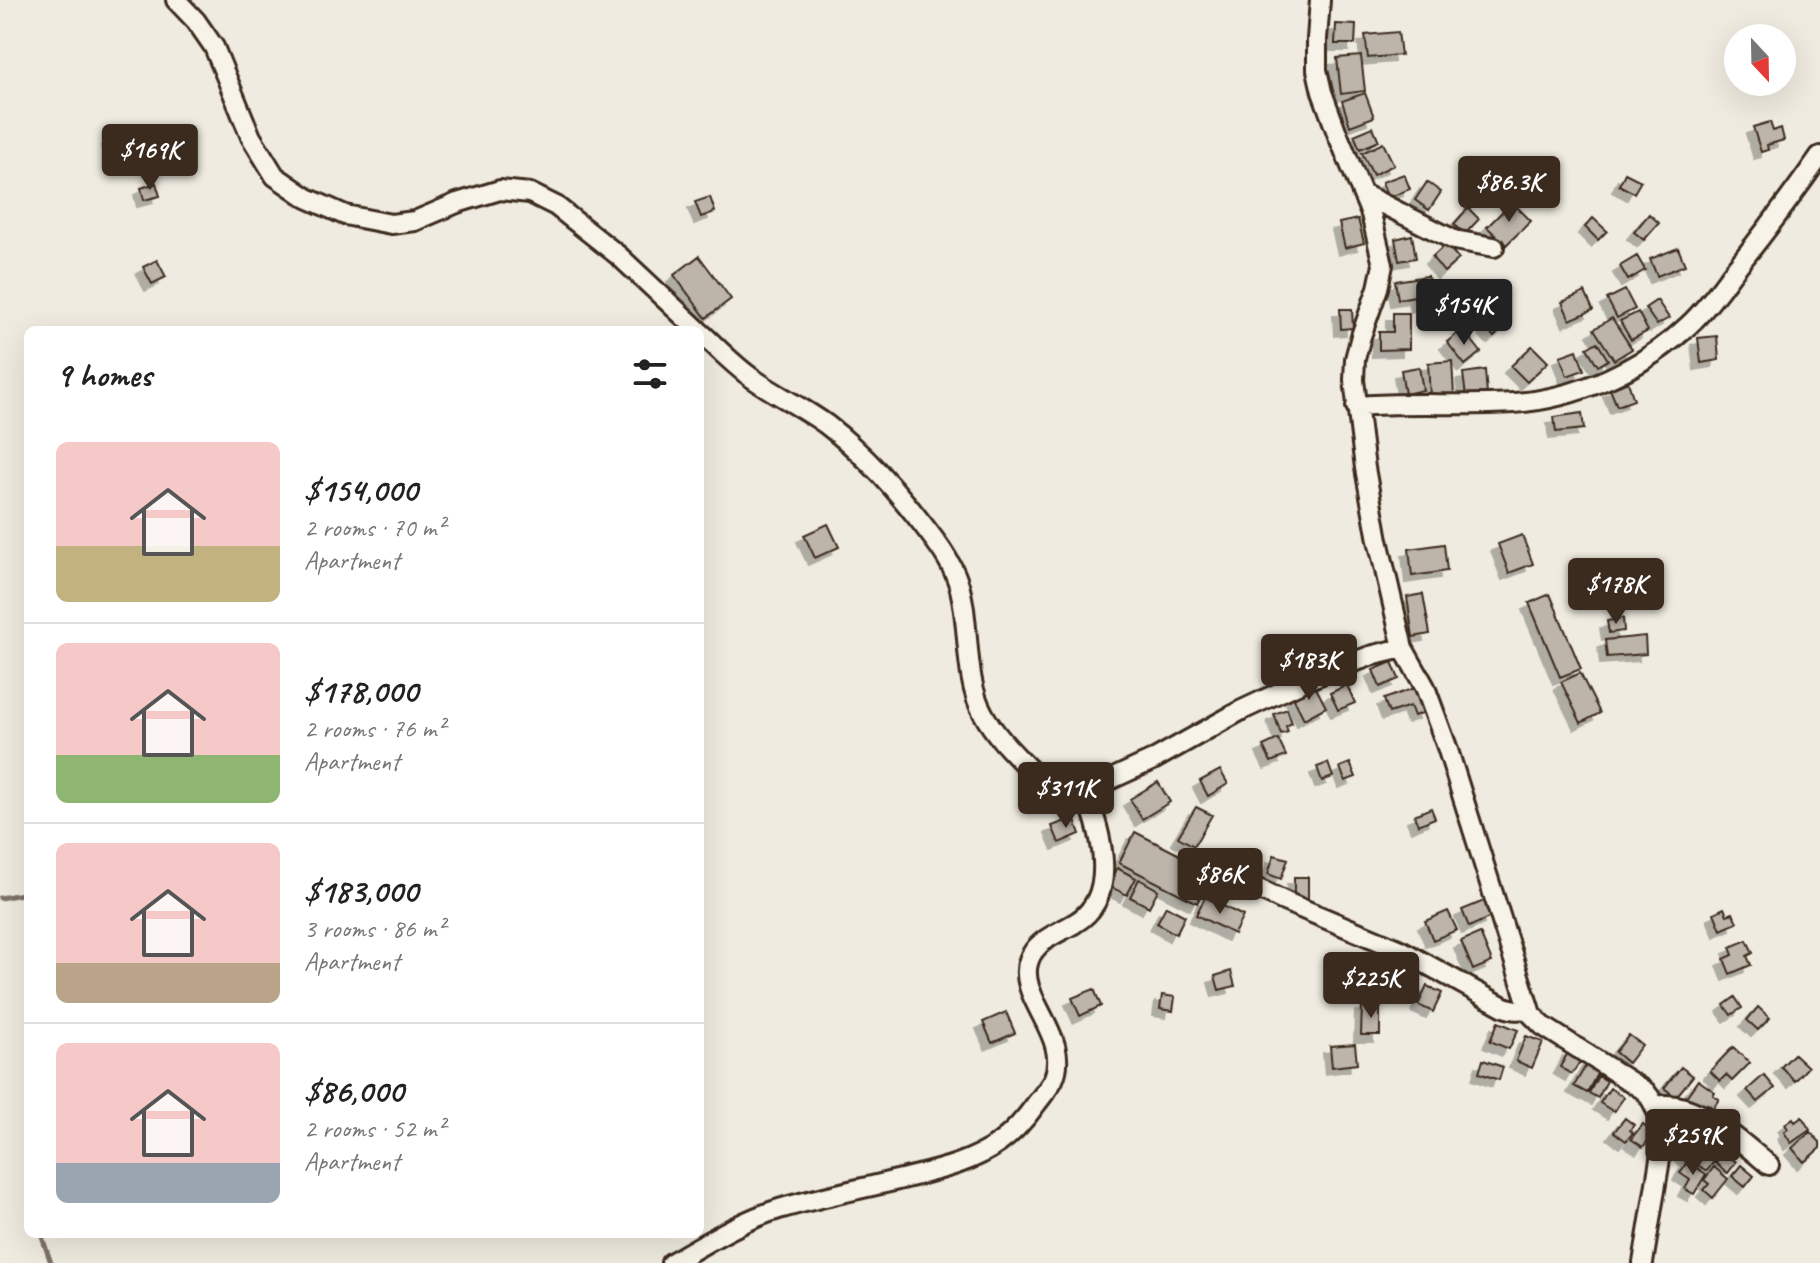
<!DOCTYPE html>
<meta charset="utf-8">
<style>
body{margin:0;font-family:Caveat,sans-serif;background:#f6f6f6;color:#222;height:100vh;display:flex;flex-direction:column;font-size:30px;white-space:nowrap}
*{box-sizing:border-box;margin:0}
p{font-size:26px;color:#767676}
.icon{flex:none;width:44px;height:44px;fill:none;stroke:currentColor;stroke-width:2;stroke-linecap:round;stroke-linejoin:round}
.map{position:relative;flex:1;overflow:hidden}
.sheet{position:absolute;left:24px;top:326px;width:680px;height:912px;display:flex;flex-direction:column;background:#fff;border-radius:12px;box-shadow:0 8px 32px #0002}
.sheet>*{flex:none}
.needle{width:52px;rotate:158deg}
.controls{position:absolute;left:1724px;top:24px;display:grid;gap:16px}
.controls a{display:grid;place-items:center;width:72px;height:72px;border-radius:50%;background:#fff;box-shadow:0 8px 32px #0002;font-size:40px}
.price{position:absolute;translate:-50% -68px;padding:0 18px;border-radius:8px;background:#3b2a1e;color:#fff;font-size:26px;line-height:52px;filter:drop-shadow(0 2px 4px #0008)}
.price::after{content:'';position:absolute;left:50%;top:48px;width:24px;height:18px;margin-left:-12px;background:inherit;clip-path:polygon(0 0,100% 0,50% 100%)}
.price.selected{background:#222;color:#fff}
ul{padding:0;list-style:none}
li{display:flex;align-items:center;gap:24px;height:200px;padding:0 32px}
li+li{border-top:2px solid #e0e0e0}
li span{display:grid;place-items:center;flex:none;width:224px;height:160px;border-radius:12px;color:#555}
li>.icon{margin-inline-start:auto}
span .icon{width:96px;height:96px;fill:#fffc;stroke-width:1}
li b{font-size:34px}
h2{display:flex;justify-content:space-between;align-items:center;height:96px;padding:0 32px;font-size:34px}
.map>svg:first-child{display:block}
.lines{fill:none;stroke-linecap:round;stroke-linejoin:round}
.stream{stroke:#7e7266;stroke-width:5}
.building{fill:#bdb5aa;stroke:#3b2a1e;stroke-width:2;filter:url(#shadow)}
.minor-casing{stroke:#3b2a1e;stroke-width:24}
.minor{stroke:#f7f3e8;stroke-width:18}
</style>
<div class="map">
<svg width="1820" height="1263" viewBox="0 0 1820 1263">
<defs>
<filter id="shadow"><feDropShadow dx="-7" dy="7" stdDeviation="0" flood-color="#0004"/></filter>
</defs>
<rect width="100%" height="100%" fill="#efebe0"/>
<filter id="ink" filterUnits="userSpaceOnUse"><feTurbulence type="fractalNoise" baseFrequency=".0125" numOctaves="2"/><feDisplacementMap in="SourceGraphic" scale="16" xChannelSelector="R" yChannelSelector="G"/><feConvolveMatrix kernelMatrix="1 2 1 2 8 2 1 2 1" color-interpolation-filters="sRGB"/></filter>
<g filter="url(#ink)">
<g class="lines">
<path class="stream" d="M0 898 28 893
M41 1234 51 1263"/>
</g>
<path class="building" d="M1336 24 1356 25 1355 44H1335Z
M1398 32 1401 55 1368 58 1365 35Z
M1361 56 1365 91 1341 94 1337 58Z
M1365 93 1374 117 1350 126 1342 101Z
M1770 122 1773 131 1781 128 1784 140 1767 145 1768 150 1761 152 1753 127Z
M1373 127 1379 141 1360 149 1354 135Z
M131 131 135 144 112 152 108 139Z
M1383 143 1394 165 1373 175 1362 153Z
M1625 173 1641 181 1634 193 1619 185Z
M1404 174 1410 189 1388 198 1382 182Z
M1427 182 1441 192 1429 210 1415 200Z
M156 183 160 196 144 200 141 188Z
M710 197 715 212 701 217 695 202Z
M1512 202 1531 221 1506 245 1487 227Z
M1468 208 1479 219 1465 234 1454 224Z
M1649 214 1659 223 1644 240 1634 232Z
M1593 218 1607 231 1598 240 1585 227Z
M1358 219 1364 243 1345 248 1339 223Z
M1412 235 1416 258 1399 261 1395 239Z
M1446 244 1459 259 1444 272 1432 257Z
M1678 248 1685 265 1657 276 1650 259Z
M699 256 731 299 706 318 674 275Z
M1637 256 1645 270 1628 280 1620 266Z
M157 260 166 277 152 284 143 267Z
M1428 276 1432 303 1417 305 1415 296 1398 299 1395 281Z
M1625 290 1635 309 1617 318 1607 299Z
M1473 291 1481 307 1462 317 1453 301Z
M1585 292 1593 310 1570 320 1562 302Z
M1657 300 1669 318 1657 325 1645 308Z
M1490 307 1506 326 1494 337 1477 318Z
M1340 309H1352L1353 328 1341 329Z
M1638 312 1648 331 1631 340 1620 321Z
M1393 313H1409V349L1379 350V332H1393Z
M1612 318 1632 349 1614 360 1594 329Z
M1463 329 1481 352 1465 365 1447 342Z
M1717 336 1719 360 1701 363 1698 338Z
M1597 342 1608 360 1598 366 1587 348Z
M1532 346 1548 362 1527 382 1511 366Z
M1577 350 1584 370 1567 376 1560 356Z
M1452 361 1454 395 1430 396 1428 363Z
M1419 367 1423 390 1405 394 1401 370Z
M1485 370 1487 395 1466 397 1463 373Z
M1628 382 1634 400 1617 406 1610 389Z
M1582 413 1584 429 1556 432 1554 417Z
M828 524 839 547 815 558 804 535Z
M1522 535 1533 564 1509 573 1498 544Z
M1444 544 1447 571 1412 576 1409 549Z
M1638 569 1643 587 1610 596 1605 579Z
M1423 594 1430 634 1413 637 1407 597Z
M1550 594 1581 669 1560 677 1529 603Z
M1623 618 1624 631 1609 633 1607 621Z
M1645 636 1646 654 1607 657 1605 640Z
M1392 662 1399 679 1380 687 1373 670Z
M1580 673 1600 713 1581 723 1561 682Z
M1347 685 1355 703 1338 710 1330 693Z
M1315 686 1326 707 1304 719 1293 697Z
M1417 687 1425 712 1414 716 1410 706 1389 713 1384 699Z
M1287 709 1292 723 1286 726 1288 732 1281 734 1274 714Z
M1278 739 1286 756 1271 762 1263 746Z
M1328 763 1333 777 1322 781 1317 767Z
M1350 763 1356 777 1345 781 1340 767Z
M1220 770 1228 784 1208 796 1200 781Z
M1158 782 1170 802 1142 819 1130 799Z
M1196 807 1212 815 1194 846 1178 837Z
M1431 808 1435 818 1418 825 1414 815Z
M1074 818 1080 834 1059 843 1052 826Z
M1135 832 1213 872 1197 903 1119 863Z
M1274 855 1288 859 1281 879 1268 874Z
M1117 868 1136 878 1127 895 1107 885Z
M1294 877H1308V898H1294Z
M1139 879 1158 890 1149 907 1130 897Z
M1205 897 1243 916 1234 934 1196 915Z
M1484 901 1491 917 1469 927 1462 910Z
M1166 906 1185 916 1176 934 1157 923Z
M1724 908 1727 915 1733 913 1737 923 1721 930 1714 913Z
M1448 911 1457 930 1433 940 1425 921Z
M1480 933 1492 962 1473 970 1461 941Z
M1747 940 1753 953 1747 956 1751 965 1730 974 1724 959 1733 955 1730 947Z
M1374 957 1392 963 1383 988 1365 981Z
M1231 971 1235 986 1219 990 1215 976Z
M1427 986 1442 993 1433 1012 1418 1005Z
M1094 989 1101 1006 1080 1016 1072 998Z
M1162 995 1175 997 1173 1011 1160 1009Z
M1735 997 1742 1008 1731 1015 1724 1005Z
M1362 1004 1380 1005V1035H1361Z
M1758 1007 1770 1018 1758 1030 1747 1020Z
M1006 1012 1015 1033 992 1043 983 1022Z
M1498 1022 1518 1030 1509 1049 1490 1041Z
M1629 1035 1642 1045 1628 1063 1615 1052Z
M1526 1036 1543 1042 1532 1068 1516 1061Z
M1355 1044 1357 1064 1332 1067 1330 1046Z
M1733 1047 1750 1063 1732 1081 1726 1075 1720 1081 1710 1071Z
M1570 1049 1583 1057 1572 1074 1560 1067Z
M1794 1054 1808 1067 1795 1081 1781 1067Z
M1483 1060 1503 1067 1499 1080 1479 1073Z
M1589 1060 1601 1066 1587 1093 1574 1086Z
M1681 1067 1693 1076 1676 1097 1664 1088Z
M1764 1075 1775 1088 1758 1102 1747 1090Z
M1598 1076 1607 1081 1598 1098 1589 1093Z
M1698 1080 1715 1092 1713 1095 1719 1099 1713 1108 1707 1104 1701 1113 1687 1103 1689 1100 1686 1097Z
M1610 1088 1624 1097 1614 1112 1600 1103Z
M1802 1117 1810 1130 1791 1143 1784 1132 1788 1129 1785 1124 1793 1118 1795 1122Z
M1625 1118 1634 1125 1630 1130 1633 1133 1626 1141 1614 1132Z
M1643 1124 1652 1131 1648 1136 1650 1138 1643 1147 1631 1139Z
M1693 1125 1707 1135 1689 1160 1675 1150Z
M1810 1132 1820 1142V1148L1804 1162 1792 1148Z
M1711 1136 1725 1146 1707 1171 1693 1162Z
M1724 1152 1736 1162 1728 1173 1715 1163Z
M1687 1162 1706 1174 1694 1194 1685 1189 1690 1180 1680 1173Z
M1741 1165 1754 1176 1745 1187 1732 1176Z
M1714 1167 1728 1179 1713 1198 1704 1190 1709 1184 1704 1180Z"/>
<g class="lines">
<defs>
<path id="minor" d="M176 0 196 21 214 47 251 137 275 176 307 198 345 215 391 224 415 221 457 203 500 190 530 193 556 206 619 256 698 330
M1320 0 1317 39V70L1322 92 1337 133 1371 214 1383 265 1378 288 1361 336 1355 359 1354 380 1365 468 1378 540 1403 648 1425 687 1447 747 1531 1014 1543 1026 1645 1091C1659 1107 1661 1126 1662 1147L1643 1263
M1363 194 1454 240 1494 247
M700 332C718 348 735 367 755 380 778 396 804 408 827 425 862 452 893 486 920 521 934 539 951 560 958 582 971 621 963 678 983 713 994 734 1012 752 1029 769 1048 789 1057 800 1085 791L1153 760 1240 711 1306 680 1370 656 1403 648
M1356 406C1409 402 1462 406 1514 403 1577 399 1644 368 1689 325 1705 310 1719 291 1732 273 1763 235 1792 196 1820 156
M1224 873 1286 902 1401 950 1504 1007C1513 1010 1519 1011 1528 1008
M1656 1106C1695 1098 1741 1142 1769 1165
M671 1263C706 1243 740 1221 779 1209 823 1196 870 1187 914 1176 943 1169 974 1161 999 1143 1013 1133 1026 1118 1036 1104 1042 1096 1049 1088 1053 1080 1073 1037 1015 997 1029 960 1036 940 1059 933 1075 923 1121 896 1101 831 1085 791"/>
</defs>
<use href="#minor" class="minor-casing"/>
<use href="#minor" class="minor"/>
</g>
</g>
</svg>
<div class="controls">
<a><svg class="needle" viewBox="-14 -14 28 28"><path d="M0-13l5 13h-10z" fill="#e53935"/><path d="M0 13l5-13h-10z" fill="#767676"/></svg></a>
</div>
<b class="price" style="left:150px;top:192px">$169K</b>
<b class="price" style="left:1509px;top:224px">$86.3K</b>
<b class="price selected" style="left:1464px;top:347px">$154K</b>
<b class="price" style="left:1616px;top:626px">$178K</b>
<b class="price" style="left:1309px;top:702px">$183K</b>
<b class="price" style="left:1066px;top:830px">$311K</b>
<b class="price" style="left:1220px;top:916px">$86K</b>
<b class="price" style="left:1371px;top:1020px">$225K</b>
<b class="price" style="left:1693px;top:1177px">$259K</b>
<section class="sheet">
<h2>9 homes<svg class="icon" aria-label="filters" viewBox="0 0 24 24"><path d="M4 7h16M4 17h16"/><circle cx="9" cy="7" r="2"/><circle cx="15" cy="17" r="2"/></svg></h2>
<ul>
<li><span style="background:linear-gradient(#f6c9c9 65%,#c2b280 0)"><svg class="icon" aria-label="home" viewBox="0 0 24 24"><path d="M3 11l9-7 9 7M6 9v11h12V9"/></svg></span><div><b>$154,000</b><p>2 rooms · 70 m²</p><p>Apartment</p></div></li>
<li><span style="background:linear-gradient(#f6c9c9 70%,#8fb573 0)"><svg class="icon" aria-label="home" viewBox="0 0 24 24"><path d="M3 11l9-7 9 7M6 9v11h12V9"/></svg></span><div><b>$178,000</b><p>2 rooms · 76 m²</p><p>Apartment</p></div></li>
<li><span style="background:linear-gradient(#f6c9c9 75%,#b9a48a 0)"><svg class="icon" aria-label="home" viewBox="0 0 24 24"><path d="M3 11l9-7 9 7M6 9v11h12V9"/></svg></span><div><b>$183,000</b><p>3 rooms · 86 m²</p><p>Apartment</p></div></li>
<li><span style="background:linear-gradient(#f6c9c9 75%,#9aa5b1 0)"><svg class="icon" aria-label="home" viewBox="0 0 24 24"><path d="M3 11l9-7 9 7M6 9v11h12V9"/></svg></span><div><b>$86,000</b><p>2 rooms · 52 m²</p><p>Apartment</p></div></li>
</ul>
</section>
</div>
